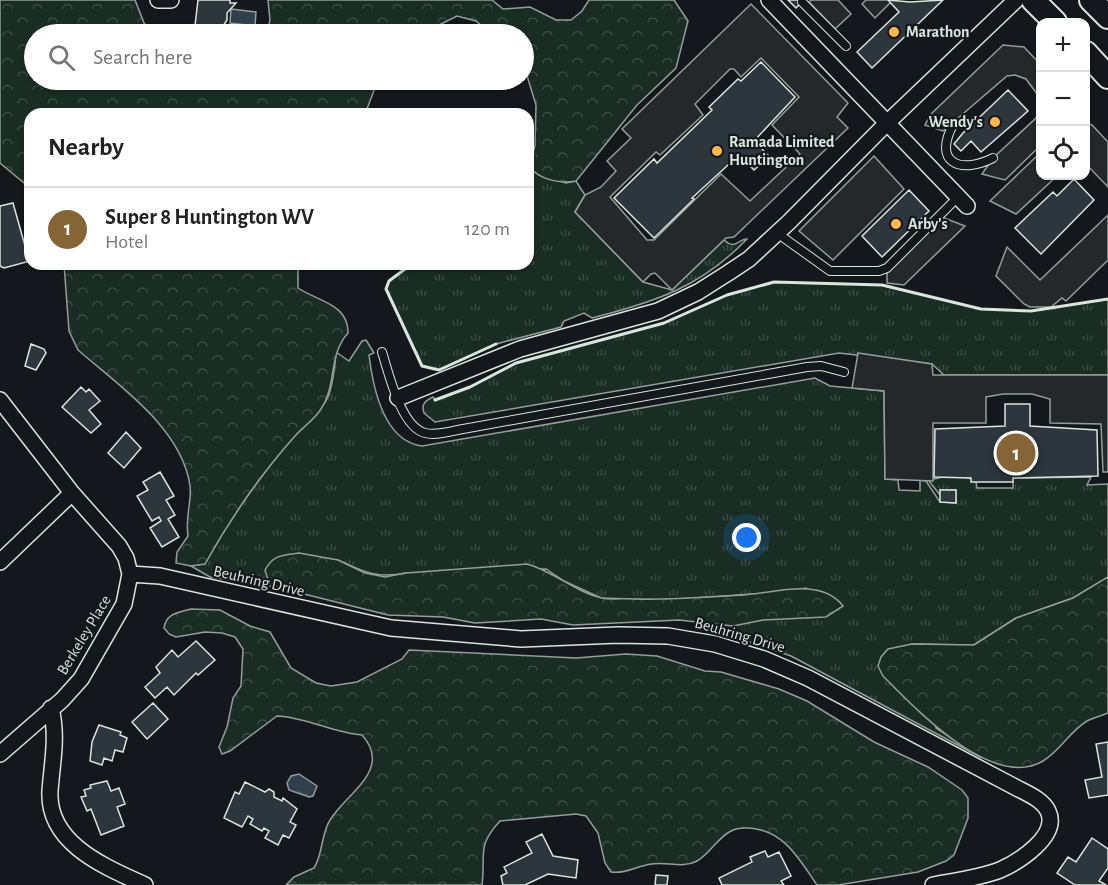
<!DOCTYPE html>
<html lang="en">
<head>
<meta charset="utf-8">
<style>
  body { margin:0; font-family:"Alegreya Sans",sans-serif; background:#f6f6f6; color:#222 }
  .controls { position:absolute; right:18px; top:18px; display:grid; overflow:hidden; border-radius:12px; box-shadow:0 2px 4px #0004 }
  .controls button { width:54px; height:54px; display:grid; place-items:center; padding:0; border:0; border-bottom:2px solid #e0e0e0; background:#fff; color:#222; font:30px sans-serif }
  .you { position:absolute; left:747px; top:538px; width:21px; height:21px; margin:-15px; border:4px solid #fff; border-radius:50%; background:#1a73e8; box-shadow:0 0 0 9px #1a73e833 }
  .badge { display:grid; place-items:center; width:39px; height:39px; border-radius:50%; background:#856535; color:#fff; font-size:20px; font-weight:700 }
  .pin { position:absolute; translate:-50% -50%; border:3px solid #fff; box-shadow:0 2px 6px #0006 }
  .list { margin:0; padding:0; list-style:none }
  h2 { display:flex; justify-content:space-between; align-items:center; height:78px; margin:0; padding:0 24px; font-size:26px }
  h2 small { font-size:20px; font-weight:400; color:#767676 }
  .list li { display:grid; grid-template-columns:39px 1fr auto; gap:18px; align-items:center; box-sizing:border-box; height:84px; padding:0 24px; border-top:2px solid #e0e0e0 }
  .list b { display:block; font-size:22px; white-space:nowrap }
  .list p { margin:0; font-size:20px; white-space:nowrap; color:#767676 }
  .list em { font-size:20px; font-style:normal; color:#767676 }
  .icon { flex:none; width:33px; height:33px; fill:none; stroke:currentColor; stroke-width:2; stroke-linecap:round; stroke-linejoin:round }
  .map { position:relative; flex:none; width:1108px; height:885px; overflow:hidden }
  .search { position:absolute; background:#fff; box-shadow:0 2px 4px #0004; left:24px; top:24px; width:510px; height:66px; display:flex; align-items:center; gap:15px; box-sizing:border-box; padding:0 21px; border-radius:33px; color:#767676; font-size:22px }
  .panel { position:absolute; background:#fff; box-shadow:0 2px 4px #0004; left:24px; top:108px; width:510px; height:162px; border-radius:18px }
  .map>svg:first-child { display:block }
  .grass { fill:url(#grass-tufts); stroke:#939e99; stroke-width:1.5 }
  .forest { fill:url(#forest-crowns); stroke:#939e99; stroke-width:1.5 }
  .parking { fill:#24282b; stroke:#939e99; stroke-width:1.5; fill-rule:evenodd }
  .water { fill:url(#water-ripples); stroke:#939e99; stroke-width:1.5 }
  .building { fill:#2c363c; stroke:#d8e6dc; stroke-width:1.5 }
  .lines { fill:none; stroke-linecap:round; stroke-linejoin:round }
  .service-casing { stroke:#d8e6dc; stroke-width:10 }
  .minor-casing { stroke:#d8e6dc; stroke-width:18 }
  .primary-casing { stroke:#d8e6dc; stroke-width:26 }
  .service { stroke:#14181c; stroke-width:8 }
  .minor { stroke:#14181c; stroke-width:15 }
  .primary { stroke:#14181c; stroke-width:22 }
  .wall { stroke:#d8e6dc; stroke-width:3 }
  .poi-dot { fill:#ffb74d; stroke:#14181c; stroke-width:2 }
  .labels { text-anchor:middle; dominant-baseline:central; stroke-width:4.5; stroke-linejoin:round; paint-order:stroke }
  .poi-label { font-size:16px; font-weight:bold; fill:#d8e6dc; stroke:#14181c; text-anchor:start }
  .street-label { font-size:16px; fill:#d8e6dc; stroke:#14181c }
</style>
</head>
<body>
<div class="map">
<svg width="1108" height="885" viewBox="0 0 1108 885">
  <defs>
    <pattern id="grass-tufts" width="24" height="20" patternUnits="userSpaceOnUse" patternTransform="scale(1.5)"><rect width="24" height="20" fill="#1a2d24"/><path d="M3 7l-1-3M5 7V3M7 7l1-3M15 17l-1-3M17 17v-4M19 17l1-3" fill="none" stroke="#3b4b43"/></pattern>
    <pattern id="forest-crowns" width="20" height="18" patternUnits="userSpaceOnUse" patternTransform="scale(1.5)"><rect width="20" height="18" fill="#1a2d24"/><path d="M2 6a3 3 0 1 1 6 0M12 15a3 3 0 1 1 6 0" fill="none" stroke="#3b4b43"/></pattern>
    <pattern id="water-ripples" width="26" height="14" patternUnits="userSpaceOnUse" patternTransform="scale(1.5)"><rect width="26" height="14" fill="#2f3f4d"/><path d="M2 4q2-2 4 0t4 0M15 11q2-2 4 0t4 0" fill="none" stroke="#4c5b66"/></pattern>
  </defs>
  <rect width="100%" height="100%" fill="#14181c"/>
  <path class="grass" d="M534 172 566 183 576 181 585 195 575 212 643 282 672 290 724 240C736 251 739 238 747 239 701 287 655 302 592 318L584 313 564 321 561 327 496 344 439 370 422 366 386 289 389 281 413 264H528V176Z
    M774 282 882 285 981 309 1031 311 1108 299V375H944L932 364 839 353 435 422 424 413C421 404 425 401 433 397L435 400 470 387 516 363 664 323 727 295Z
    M366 340 374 353 369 355C373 388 384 441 422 446L815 378 830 386 884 391 885 479 898 480 899 490 920 491V480L926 481 940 502 956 503V490H940V495L929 481C940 476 966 473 976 482L977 488H1013V478L1091 477 1087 485 1108 484V577L1073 598 1016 618 974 645 912 644 936 728 982 758 791 656 726 634 720 625 763 620 807 588 768 593 664 600 601 598 564 581 546 569 406 573C377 579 364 572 338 560L268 580 276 587 210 577 191 566 205 563C230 519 261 474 295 435 307 422 320 414 328 397 333 385 335 365 336 352L349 361 362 341Z"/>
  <path class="forest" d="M0 0H135L144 23 154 34H34V80H378L365 114H30V188L0 163Z
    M268 0H492L503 9 530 7 556 20H571L582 11 589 0H674L688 21 676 68 637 105 576 181C560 184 539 180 529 166L535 146 536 105 524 66V34H491L476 21 457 16 421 34H267L270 20Z
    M64 264H298V288C317 301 349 304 348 333 328 355 337 385 321 409 314 420 304 426 295 436 261 474 230 519 205 564L191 566 176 563 177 552 188 536C185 515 192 502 190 486 182 428 118 385 78 350L69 331Z
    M299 553 338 560 365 573 385 577 406 573 527 564C553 571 575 592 602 598 612 600 624 598 634 599 670 600 707 597 744 595 775 593 820 577 843 606L826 617 763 620 733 626 679 620 573 625 541 619 475 623 443 617 388 615 276 587 268 580 265 570C273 555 282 555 299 553Z
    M1108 577V713C1101 716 1093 718 1087 721 1070 731 1060 751 1043 761 992 791 915 708 883 676L878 666 881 657 888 649 912 644 974 645 1016 618 1073 598Z
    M191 609 220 610 250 626 270 632 291 668 316 683 331 686 357 682 402 659 409 650 576 658 626 654 657 656 705 671 721 672 779 689 807 701 874 742 928 767 962 790 968 798V818L954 855 946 861 918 872 838 885H817C799 859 784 830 749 828 743 828 738 827 731 831 717 838 710 854 697 861 682 869 667 861 651 864 637 866 626 874 611 872L605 863 598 833 586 816 576 814 500 821C476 847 486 854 482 885H286L294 877 314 868C323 854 321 834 330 820 347 793 393 769 362 735 333 733 306 717 277 716L230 751 222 754 219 747 227 727 233 698 241 686 243 649 235 637 222 633 205 632 176 637 169 634 164 628C166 613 178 613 191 609Z"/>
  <path class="parking" d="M811 0H838L851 14 835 29 809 2Z
    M866 0H893L875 18 862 4Z
    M751 4 848 103 837 117 848 128 734 237 726 238 672 290 655 273 651 274 643 282 575 212 585 195 601 187 616 171 607 161 631 138 622 129ZM761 58 799 97 772 125 800 154 750 201 721 174 654 240H647L610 197 656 152 660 155 703 115 695 104 730 69H734L741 77Z
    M1003 45 1024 47 1040 64V98L1026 79 1015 75 1007 76 943 131 925 125 930 115Z
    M1040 107V146L1005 180 982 174 993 158 1036 118Z
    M1086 123 1092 125 1108 142V187L1086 164Z
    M1040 153V176H1057L1016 214 990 201Z
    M874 156 904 189 833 260 799 231Z
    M1108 215V260L1066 301 1062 298 1051 307H1030L1024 304 996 276 1007 247 1040 280Z
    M939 216 965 226 904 285 887 283V268Z
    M858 353 932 364 933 375H1108V472H1103L1101 424 1050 423V399L1032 394H1003L986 397V423H933V481L885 479 884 391 852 388Z"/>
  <path class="water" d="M231 9 256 12 255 26 230 23Z
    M299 774 317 786 313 796 309 797 289 790 287 783 291 776Z"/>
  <path class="building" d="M198 0H230V3H236L227 13V20L218 34H194Z
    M788 0H804L796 8Z
    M888 0 910 2 943 0 872 68 857 52 899 12Z
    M761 62 795 97 754 141 769 156 754 170 739 155 692 198 694 199 654 238 614 198 654 159 657 163 712 110 709 107 738 79 741 81Z
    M1008 90 1028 111 981 152 971 141 961 151 954 144 963 133Z
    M1074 179 1094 200 1041 254 1015 228 1053 192 1057 196Z
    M909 190 929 211 882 257 862 236Z
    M13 203 27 253 30 252V261L4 268 0 266V206Z
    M31 344 44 349 46 353 36 370 25 366Z
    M81 387 86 392 89 389 100 401 89 410 101 424 91 433 62 407Z
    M1005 404H1030V426L1097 430 1098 476 1013 478V482H971V478L934 477 935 429 1005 426Z
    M126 432 141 448 124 468 108 453Z
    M160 472 174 496 166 500 175 515 168 519 179 537 162 547 150 528 161 521 159 517 152 521 137 496 148 490 143 482Z
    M940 490H956V503L940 502Z
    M196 641 215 660 198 675 196 673 174 695 167 687 155 698 145 687 160 673 156 667 172 650 178 657Z
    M153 703 168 719 147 739 132 722Z
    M99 725 121 732 120 735 127 738 123 752 115 750 112 761 104 758 102 765 90 761 92 742Z
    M1108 742V795L1089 798 1085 780 1102 777 1096 744Z
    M107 781 111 791 119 788 125 804 117 807 124 826 101 835 91 809 87 811 81 797 86 796 84 790 91 788 90 785Z
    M245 782 265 792 269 789 274 792V797L282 801 283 798 297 809 290 822 296 825 289 838 283 835 278 845 265 838 269 831 264 828 262 831 250 824 253 819 248 816 242 827 224 818 235 792 239 794Z
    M542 834 553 856 578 860 576 878 548 874 525 885H503L501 876 507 873 504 867 532 853 526 842Z
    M1092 838 1108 849V868L1099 881 1106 885H1075L1057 873 1068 857 1076 862Z
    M765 851 768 857 779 852 791 876 781 881 784 885H722L719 878 752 862 750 857Z
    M656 875 668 876 667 885H655Z"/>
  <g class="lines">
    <g class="service-casing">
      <path id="service" d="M802 2 846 46
        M954 123C932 162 959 175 993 158
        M777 233 830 271H879L887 268 958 197
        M382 352C389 374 401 427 425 433 437 436 451 431 463 429L807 367 821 366 844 372"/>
    </g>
    <g class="minor-casing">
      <path id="minor" d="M158 0H171
        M769 0 967 206
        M398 398 520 349 658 311 698 292 728 273 749 259 789 222 887 123 1016 0
        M0 400 72 493 119 546 126 558 130 574 124 604 81 679 62 700 0 754
        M0 562 72 493
        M130 574 160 576 391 628 521 639 618 635 668 636 715 644 764 659 808 678 1015 787C1026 793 1042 799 1048 811 1060 836 1018 862 1000 870 979 878 954 881 933 885
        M51 708C58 737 52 763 50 791 47 844 106 867 145 885"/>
    </g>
    <g class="primary-casing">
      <path id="primary" d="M1033 0 1055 22
        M1091 0 1108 17
        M1086 53 1108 77"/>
    </g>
    <use href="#service" class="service"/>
    <use href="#minor" class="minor"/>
    <use href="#primary" class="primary"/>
    <path class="wall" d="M405 269 389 281 386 289 422 366 439 370 496 344
      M435 400 470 387 516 363 664 323 727 295 774 282 882 285 981 309 1031 311 1108 299"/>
  </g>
  <g class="poi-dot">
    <circle cx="894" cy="32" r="6"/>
    <circle cx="995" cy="122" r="6"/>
    <circle cx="717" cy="151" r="6"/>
    <circle cx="896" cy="224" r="6"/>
  </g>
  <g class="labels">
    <g class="poi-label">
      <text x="906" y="32">Marathon</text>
      <text x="983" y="122" text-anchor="end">Wendy's</text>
      <text x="729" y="142">Ramada Limited<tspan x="729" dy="18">Huntington</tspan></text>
      <text x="908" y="224">Arby's</text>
    </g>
    <g class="street-label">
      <text transform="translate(259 581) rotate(13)">Beuhring Drive</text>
      <text transform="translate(84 635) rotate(-59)">Berkeley Place</text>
      <text transform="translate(740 635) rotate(16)">Beuhring Drive</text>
    </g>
  </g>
</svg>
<div class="controls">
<button>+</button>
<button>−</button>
<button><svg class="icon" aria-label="locate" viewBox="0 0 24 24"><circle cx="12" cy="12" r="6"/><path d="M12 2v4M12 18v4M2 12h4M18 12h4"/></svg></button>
</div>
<div class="you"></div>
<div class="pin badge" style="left:1016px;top:453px">1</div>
<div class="search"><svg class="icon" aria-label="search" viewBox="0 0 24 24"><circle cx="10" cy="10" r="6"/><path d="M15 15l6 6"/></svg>Search here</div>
<section class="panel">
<h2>Nearby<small></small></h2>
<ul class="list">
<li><span class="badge">1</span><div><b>Super 8 Huntington WV</b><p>Hotel</p></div><em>120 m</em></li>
</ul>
</section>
</div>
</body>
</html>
